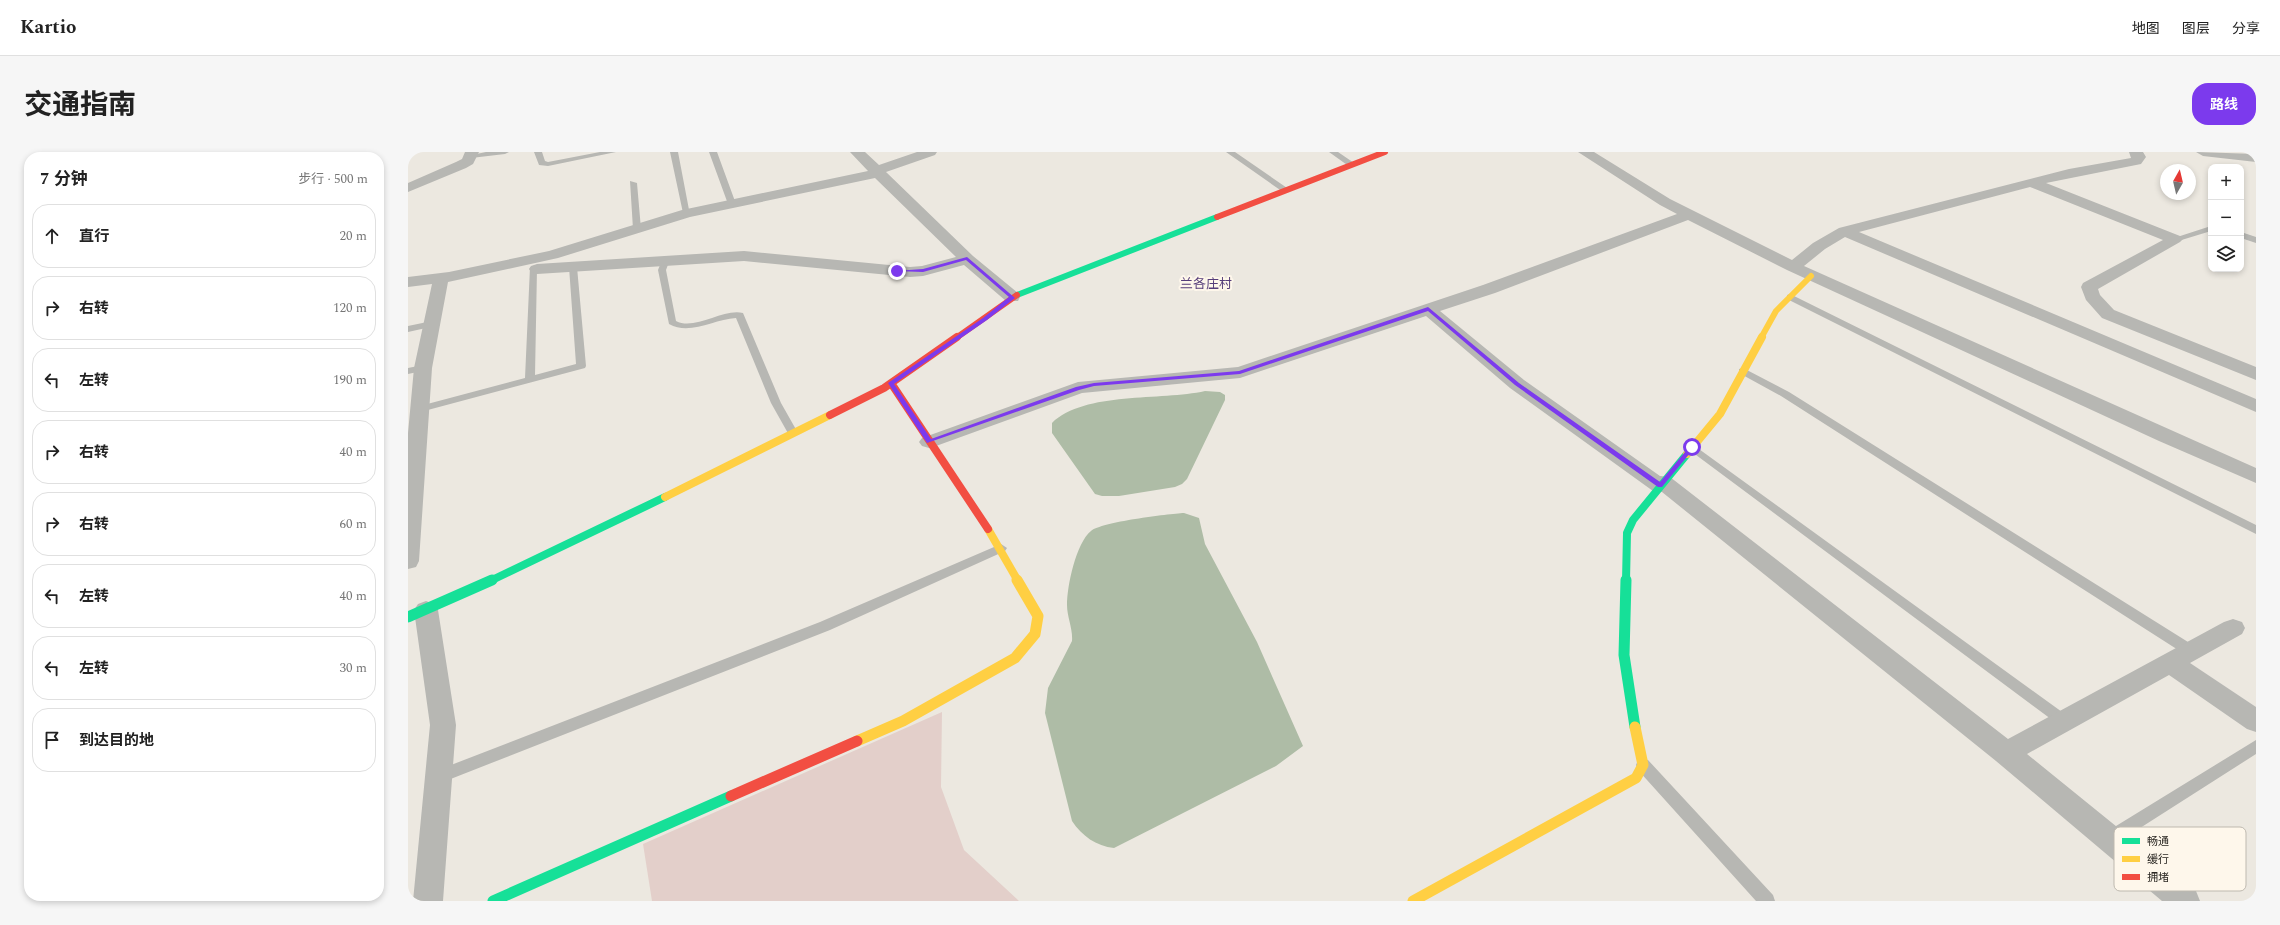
<!DOCTYPE html>
<html lang="zh">
<head>
<meta charset="utf-8">
<style>
  body { margin:0; font-family:Spectral,"Noto Sans SC",serif; background:#f6f6f6; color:#222 }
  .controls { position:absolute; right:12px; top:12px; display:grid; overflow:hidden; border-radius:8px; box-shadow:0 2px 6px #0003 }
  .controls button { width:36px; height:36px; display:grid; place-items:center; padding:0; border:0; border-bottom:1px solid #e0e0e0; background:#fff; color:#222; font:20px sans-serif }
  .compass { position:absolute; left:1752px; top:12px; width:36px; height:36px; border-radius:50%; background:#fff; box-shadow:0 2px 6px #0003; rotate:8deg }
  .stop { position:absolute; width:12px; height:12px; margin:-9px; border:3px solid #7c3aed; border-radius:50%; background:#fff }
  .stop.end { background:#7c3aed; border-color:#fff; box-shadow:0 1px 4px #0008 }
  .list { margin:0; padding:0; list-style:none }
  h2 { display:flex; justify-content:space-between; align-items:center; height:52px; margin:0; padding:0 16px; font-size:17px }
  h2 small { font-size:13px; font-weight:400; color:#767676 }
  .list li { display:grid; grid-template-columns:26px 1fr auto; gap:12px; align-items:center; box-sizing:border-box; height:64px; margin:0 8px 8px; padding:0 8px; border:1px solid #e0e0e0; border-radius:16px }
  .list b { display:block; font-size:15px; white-space:nowrap }
  .list em { font-size:13px; font-style:normal; color:#767676 }
  .icon { flex:none; width:22px; height:22px; fill:none; stroke:currentColor; stroke-width:2; stroke-linecap:round; stroke-linejoin:round }
  .map { position:relative; flex:none; width:1848px; height:749px; overflow:hidden; border-radius:16px }
  header { display:flex; align-items:center; gap:24px; box-sizing:border-box; height:56px; padding:0 20px; background:#fff; border-bottom:1px solid #e0e0e0 }
  header strong { font-size:19px }
  nav { display:flex; gap:22px; margin-inline-start:auto; font-size:14px }
  .intro { display:flex; align-items:center; justify-content:space-between; box-sizing:border-box; height:96px; padding:0 24px }
  h1 { margin:0; font-size:28px }
  .button { padding:10px 18px; border-radius:16px; background:#7c3aed; color:#fff; font-size:14px; font-weight:700 }
  main { display:flex; gap:24px; padding:0 24px }
  aside { flex:1; background:#fff; border-radius:16px; box-shadow:0 2px 6px #0003 }
  .map>svg:first-child { display:block }
  .green { fill:#e3cfca }
  .water { fill:#aebca6 }
  .lines { fill:none; stroke-linecap:round; stroke-linejoin:round }
  .lane { fill:#b7b7b3; fill-rule:evenodd }
  .street { fill:#b7b7b3; fill-rule:evenodd }
  .fast-far2 { stroke:#16e098; stroke-width:6 }
  .fast-far1 { stroke:#16e098; stroke-width:8 }
  .fast { stroke:#16e098; stroke-width:11 }
  .slow-far2 { stroke:#ffcf43; stroke-width:6 }
  .slow-far1 { stroke:#ffcf43; stroke-width:8 }
  .slow { stroke:#ffcf43; stroke-width:11 }
  .jam-far2 { stroke:#f24e42; stroke-width:6 }
  .jam-far1 { stroke:#f24e42; stroke-width:8 }
  .jam { stroke:#f24e42; stroke-width:11 }
  .route { fill:#7c3aed }
  .labels { text-anchor:middle; dominant-baseline:central; stroke-width:4; stroke-linejoin:round; paint-order:stroke }
  .far-quarter-label { font-size:13px; fill:#553d7a; stroke:#fef7eb }
  .key { fill:#fef7eb; stroke:#beb9af; stroke-width:1 }
  .key-label { font-size:11px; fill:#2a2722 }
</style>
</head>
<body>
<header>
<strong>Kartio</strong>
<nav><a>地图</a><a>图层</a><a>分享</a></nav>
</header>
<div class="intro"><h1>交通指南</h1><a class="button">路线</a></div>
<main>
<aside>
<h2>7 分钟<small>步行 · 500 m</small></h2>
<ul class="list">
<li><svg class="icon" aria-label="ahead" viewBox="0 0 24 24"><path d="M12 20V5M6 11l6-6 6 6"/></svg><div><b>直行</b></div><em>20 m</em></li>
<li><svg class="icon" aria-label="right" viewBox="0 0 24 24"><path d="M7 20v-9h11M14 6l5 5-5 5"/></svg><div><b>右转</b></div><em>120 m</em></li>
<li><svg class="icon" aria-label="left" viewBox="0 0 24 24"><path d="M17 20v-9H6M10 6l-5 5 5 5"/></svg><div><b>左转</b></div><em>190 m</em></li>
<li><svg class="icon" aria-label="right" viewBox="0 0 24 24"><path d="M7 20v-9h11M14 6l5 5-5 5"/></svg><div><b>右转</b></div><em>40 m</em></li>
<li><svg class="icon" aria-label="right" viewBox="0 0 24 24"><path d="M7 20v-9h11M14 6l5 5-5 5"/></svg><div><b>右转</b></div><em>60 m</em></li>
<li><svg class="icon" aria-label="left" viewBox="0 0 24 24"><path d="M17 20v-9H6M10 6l-5 5 5 5"/></svg><div><b>左转</b></div><em>40 m</em></li>
<li><svg class="icon" aria-label="left" viewBox="0 0 24 24"><path d="M17 20v-9H6M10 6l-5 5 5 5"/></svg><div><b>左转</b></div><em>30 m</em></li>
<li><svg class="icon" aria-label="arrive" viewBox="0 0 24 24"><path d="M6 21V4h12l-3 4 3 4H6"/></svg><div><b>到达目的地</b></div></li>
</ul>
</aside>
<div class="map">
<svg width="1848" height="749" viewBox="0 0 1848 749">
  <rect width="100%" height="100%" fill="#ece8e0"/>
  <path class="green" d="M534 560 533 635 556 698 611 749H244L235 692Z"/>
  <path class="water" d="M797 239 812 240 817 243V248L779 327 774 332 767 335 711 344H694L687 342 644 281V271C677 239 753 249 797 239Z
    M776 361 791 366 797 392 849 490 895 594 868 614 706 696C688 694 674 684 664 669L637 561 640 536 664 489C665 477 659 465 659 453 659 434 668 391 683 379 693 370 760 362 776 361Z"/>
  <g class="lines">
    <path class="lane" d="M78 0H101L97 2 63 6 59 4Z
      M126 0H134L137 9 140 10 192 0H208L140 14 131 13Z
      M262 0H270L282 63 275 61Z
      M301 0H309L328 52 327 54 320 52Z
      M818 0H827L882 38 875 40Z
      M921 0H930L949 13 942 15Z
      M222 29 229 31 233 77 229 79 225 77Z
      M1803 74V79L1767 90 1763 87Z
      M1833 80 1848 85V91L1833 86Z
      M257 107 261 110 258 118 268 169C287 179 315 156 335 161L373 251 390 281 389 283H381L363 251 328 166C306 167 282 184 261 172L250 118 254 108Z
      M165 112 169 115 178 214 177 216 16 259H8L7 257 8 255 117 226 122 115 129 117 127 223 168 212 161 115Z
      M1382 142 1848 373V382L1379 147V143Z
      M24 169 29 172 27 174 0 180V174Z
      M15 213 20 216 19 218 0 222V216Z
      M1335 216 1381 240 1788 495 1790 499 1788 503 1783 504 1778 503 1373 244 1331 221V217Z
      M1284 292 1661 565 1663 569 1661 573 1656 575 1651 573 1280 297 1278 295 1280 293Z
      M593 392 599 396 597 399 422 478 35 630 30 631 25 630 22 625 25 620 412 470Z
      M1848 588V602L1707 692 1701 694 1695 692 1693 687 1695 682Z
      M1235 607 1240 608 1365 743 1367 749H1348L1230 618 1228 613 1230 608Z"/>
    <path class="street" d="M57 0H71L65 12 58 16 0 40V31L48 10 54 7Z
      M442 0H457L471 13 509 0H529L527 3 478 20 565 104 610 141 612 145 610 149H598L556 113 515 124 502 125 336 109 129 122 123 120 121 117 123 114 129 112 336 99 502 115 514 114 548 105 467 26 282 65 150 106 40 130 24 216 11 409 8 415 0 417V281L6 216 24 132 0 135V125L41 120 141 99 274 58 460 19Z
      M1170 0H1186L1262 47 1384 108 1405 91 1431 76 1661 17 1723 6 1721 0H1735L1738 5 1733 12 1638 31 1772 84 1775 87 1772 90 1690 137 1692 143 1706 158 1848 215V228L1694 166 1678 148 1673 135 1675 131 1755 88 1622 35 1451 80 1848 247V260L1437 85 1417 97 1396 114 1848 316V331L1751 289 1379 118 1280 68 1087 141 1032 159 1116 228 1252 324 1262 325 1600 587 1816 470 1825 467 1834 470 1837 476 1834 482 1782 511 1848 555V580L1839 577 1761 523 1619 602 1788 739 1792 749H1754L1588 609 1254 340 1245 339 1102 236 1018 164 832 226 674 241 528 294 521 296 514 294 511 290 514 286 670 230 830 215 1075 133 1269 62 1252 53Z
      M1788 0 1848 2V10L1795 4Z
      M18 449 26 452 30 458 48 573 35 749H5L22 573 6 458 10 452Z"/>
    <path class="fast-far2" d="M609 143 809 65"/>
    <path class="fast-far1" d="M82 429 257 345
      M1218 429 1219 381 1225 368 1279 302"/>
    <path class="fast" d="M1218 428 1216 503 1227 575
      M0 465 84 428
      M85 749 323 644"/>
    <path class="slow-far2" d="M1353 186 1368 159 1403 124"/>
    <path class="slow-far1" d="M1279 302 1312 262 1354 185
      M257 345 422 263
      M580 377 610 429"/>
    <path class="slow" d="M449 589 495 569 607 506 627 482 630 464 609 428
      M1005 749 1228 626 1235 613 1227 575"/>
    <path class="jam-far2" d="M809 65 977 0
      M548 186 609 143"/>
    <path class="jam-far1" d="M483 231 580 377
      M422 263 476 236 549 185"/>
    <path class="jam" d="M323 644 449 589"/>
  </g>
  <path class="route" d="M559 105 607 146 579 168 486 232 523 287 668 235 686 231 831 219 1020 155 1111 231 1252 330 1282 294 1287 295 1254 335H1250L1107 233 1020 159 832 222 686 234 671 238 519 291 480 231 575 166 601 145 558 108 515 120 487 119 515 117Z"/>
  <g class="labels">
    <g class="far-quarter-label">
      <text x="798" y="132">兰各庄村</text>
    </g>
  </g>
  <rect x="1706" y="675" width="132" height="64" rx="6" class="key"/>
  <rect x="1714" y="686" width="18" height="6" fill="#16e098"/>
  <rect x="1714" y="704" width="18" height="6" fill="#ffcf43"/>
  <rect x="1714" y="722" width="18" height="6" fill="#f24e42"/>
  <g class="key-label">
    <text x="1739" y="693">畅通</text>
    <text x="1739" y="711">缓行</text>
    <text x="1739" y="729">拥堵</text>
  </g>
</svg>
<div class="controls">
<button>+</button>
<button>−</button>
<button><svg class="icon" aria-label="layers" viewBox="0 0 24 24"><path d="M12 4l9 5-9 5-9-5zM3 14l9 5 9-5"/></svg></button>
</div>
<svg class="compass" viewBox="-18 -18 36 36"><path d="M0-13l5 13h-10z" fill="#e53935"/><path d="M0 13l5-13h-10z" fill="#767676"/></svg>
<div class="stop" style="left:1284px;top:295px"></div>
<div class="stop end" style="left:489px;top:119px"></div>
</div>
</main>
</body>
</html>
